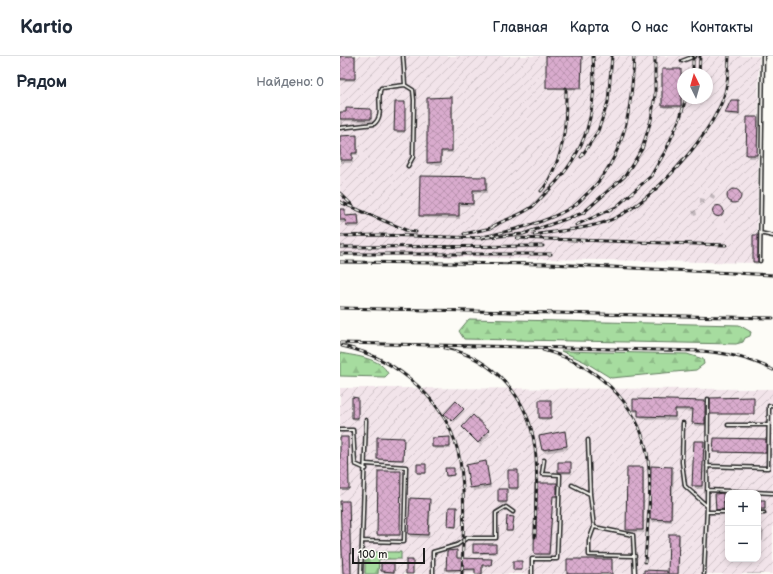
<!DOCTYPE html>
<html lang="ru">
<head>
<meta charset="utf-8">
<style>
  body { margin:0; font-family:"Balsamiq Sans",sans-serif; background:#f2f2f3; color:#1f2937 }
  .controls { position:absolute; right:12px; bottom:12px; display:grid; overflow:hidden; border-radius:8px; box-shadow:0 2px 6px #0003 }
  .controls button { width:36px; height:36px; display:grid; place-items:center; padding:0; border:0; border-bottom:1px solid #e0e1e3; background:#fff; color:#1f2937; font:20px sans-serif }
  .compass { position:absolute; left:337px; top:12px; width:36px; height:36px; border-radius:50%; background:#fff; box-shadow:0 2px 6px #0003; rotate:355deg }
  .scale { position:absolute; left:12px; bottom:10px; width:73px; box-sizing:border-box; padding-left:4px; border:2px solid #1c1c1c; border-top:0; font-size:11px; line-height:14px; white-space:nowrap; color:#1c1c1c; -webkit-text-stroke:3px #fdfcf7; paint-order:stroke }
  .list { margin:0; padding:0; list-style:none }
  h2 { display:flex; justify-content:space-between; align-items:center; height:52px; margin:0; padding:0 16px; font-size:17px }
  h2 small { font-size:13px; font-weight:400; color:#747a83 }
  .map { position:relative; flex:none; width:433px; height:518px; overflow:hidden }
  header { display:flex; align-items:center; gap:24px; box-sizing:border-box; height:56px; padding:0 20px; background:#fff; border-bottom:1px solid #e0e1e3 }
  header strong { font-size:19px }
  nav { display:flex; gap:22px; margin-inline-start:auto; font-size:14px }
  main { display:flex }
  aside { flex:1; background:#fff }
  .map>svg:first-child { display:block }
  .industrial { fill:url(#industrial-furrows); fill-rule:evenodd }
  .forest { fill:url(#forest-firs); stroke:#617c5e }
  .shadow { fill:#0003 }
  .building { fill:url(#building-cross-hatch); stroke:#1c1c1c }
  .lines { fill:none; stroke-linecap:round; stroke-linejoin:round }
  .service-casing { stroke:#1c1c1c; stroke-width:5 }
  .service { stroke:#fdfcf7; stroke-width:2 }
  .rail-casing { stroke:#1c1c1c; stroke-width:3 }
  .rail { stroke:#fdfcf7; stroke-width:1.5; stroke-dasharray:4.5; stroke-linecap:butt }
</style>
</head>
<body>
<header>
<strong>Kartio</strong>
<nav><a>Главная</a><a>Карта</a><a>О нас</a><a>Контакты</a></nav>
</header>
<main>
<aside>
<h2>Рядом<small>Найдено: 0</small></h2>
<ul class="list">
</ul>
</aside>
<div class="map">
<svg width="433" height="518" viewBox="0 0 433 518">
  <defs>
    <pattern id="industrial-furrows" width="10" height="10" patternUnits="userSpaceOnUse"><rect width="10" height="10" fill="#f2e4ea"/><path d="M-1 1l2-2M0 10L10 0M9 11l2-2" fill="none" stroke="#cfc3c8"/></pattern>
    <pattern id="forest-firs" width="22" height="20" patternUnits="userSpaceOnUse"><rect width="22" height="20" fill="#a6dc9f"/><path d="M5 1l3.5 6h-7zM16 11l3.5 6h-7z" fill="#8ebc88"/></pattern>
    <pattern id="building-cross-hatch" width="8" height="8" patternUnits="userSpaceOnUse"><rect width="8" height="8" fill="#d9abcd"/><path d="M0 0l8 8M0 8l8-8" fill="none" stroke="#ba93af"/></pattern>
  </defs>
  <rect width="100%" height="100%" fill="#fdfcf7"/>
  <filter id="ink" filterUnits="userSpaceOnUse"><feTurbulence type="fractalNoise" baseFrequency=".025" numOctaves="2"/><feDisplacementMap in="SourceGraphic" scale="8" xChannelSelector="R" yChannelSelector="G"/><feConvolveMatrix kernelMatrix="1 2 1 2 8 2 1 2 1" color-interpolation-filters="sRGB"/></filter>
  <g filter="url(#ink)">
    <path class="industrial" d="M0 0H419L417 207 0 199ZM343 18H367V42H343Z
      M0 332 433 333V518H0ZM388 437H418V503H388Z"/>
    <path class="forest" d="M129 263 399 269 411 276 410 280 405 282 403 286 396 288 124 283 119 275Z
      M221 295 347 298 363 303 364 308 356 314 271 322 245 306Z
      M0 297C15 300 42 302 48 318L45 321 0 320Z
      M25 496H61V503H39L38 518H25Z"/>
    <path class="shadow" d="M0 0H16L15 25H0Z
      M207 0H242V34L208 33Z
      M340 14 342 17V52H325L323 49Z
      M111 42 113 45V97H102V109H90L88 106Z
      M399 45 400 60 388 59 387 57Z
      M64 47 65 77H56L55 75Z
      M31 54 32 66 3 65V71H0V57Z
      M417 62 419 65 418 102H409L407 99Z
      M16 80 18 83V99H13V107H0V81Z
      M146 122 148 125 147 137H134V150H120V163L82 162 80 159Z
      M389 141a6 6 0 1 1 12 0a6 6 0 1 1-12 0Z
      M371 137 375 140 374 143 370 141Z
      M360 142 365 143 364 148 360 147Z
      M374.5 156a4.5 4.5 0 1 1 9 0a4.5 4.5 0 1 1-9 0Z
      M0 154H4L6 161 18 160 20 171 8 172 7 167H0Z
      M356 154 357 159 354 160 352 155Z
      M417 180 418 208H415L414 206Z
      M18 343 19 364H14L13 362Z
      M210 345 211 364H201L200 362Z
      M365 346 367 349 366 370H355L353 367V356L336 355V364L301 363 299 356H295L294 353Z
      M123 353 124 355 114 366 107 360Z
      M133 361 150 378 140 389 123 372Z
      M224 376 228 393 205 397 200 381Z
      M38 382 63 383 64 405 38 404Z
      M109 382 111 393H94L93 383Z
      M425 384 426 398 374 396Z
      M364 386 365 389 363 433H355L353 430Z
      M146 406 151 432 133 435 127 409Z
      M230 407 232 418H220L219 416Z
      M86 409V418H79L78 417Z
      M303 412 304 415V477L289 476 287 473Z
      M332 412 334 415 332 466H313L311 463Z
      M113 413 114 420 107 421V419Z
      M177 415 178 434H170L169 432Z
      M61 416 60 480H39L38 479Z
      M217 428V442L213 441 210 500 196 499Z
      M166 434 167 448H160L159 446Z
      M382 438 384 445H388V455H379L377 453Z
      M89 444 91 447 89 482 71 481 69 478Z
      M418 445H424L426 455H418Z
      M8 446 10 449 12 518H4Z
      M116 452V472H110L109 470Z
      M174 463 173 476H167V475Z
      M387 472H388V484L387 482Z
      M418 473H422L424 476 423 485H418Z
      M338 479 340 482 339 518H305V515L329 516Z
      M155 489 157 498H135L134 496Z
      M116 495 117 503 151 504 152 511H143V518H136V515L108 516 107 514Z
      M272 504 273 518H228Z
      M174 506H182V515H174Z
      M42 508H54L55 518 43 517Z
      M407 517H422V518H407Z"/>
    <path class="building" d="M0 0H15V23H0Z
      M206 0H242L241 32H206Z
      M322 13H341V50H322Z
      M112 41V95H101V106L87 107V42Z
      M391 44H399V58L385 57Z
      M55 46H65V75H54Z
      M6 52 31 53V63H0V56H6Z
      M407 61H418L417 99H406Z
      M17 79V97H12V104H0V80Z
      M80 120 146 121V134H133V148L119 147V160H79Z
      M387 140a7 7 0 1 1 14 0a7 7 0 1 1-14 0Z
      M372.5 155a5.5 5.5 0 1 1 11 0a5.5 5.5 0 1 1-11 0Z
      M0 153H5V160L18 159 19 169H6L5 164H0Z
      M413 179H418V206H413Z
      M12 341 18 342V362H12Z
      M414 341V358H370V342Z
      M293 343 365 345V368L352 367 353 353H335V361L298 360V354H293Z
      M199 344H211V362H199Z
      M116 345 124 353 112 365 104 358Z
      M133 359 149 374 138 387 122 371Z
      M225 375 227 390 202 394 199 380Z
      M0 381H8L9 433H0Z
      M37 381 64 382 63 404 37 403Z
      M110 381V391H92V382Z
      M374 382 426 383V397L373 396Z
      M354 385H364L362 430H352Z
      M146 405 150 429 130 432 126 409Z
      M218 406H231V416H218Z
      M77 408H86V417H77Z
      M311 410 332 411 331 464 310 463Z
      M287 411H303V474H286Z
      M105 412H114V419L106 420Z
      M168 414H178V432H168Z
      M38 415H61L60 479H37Z
      M195 427H217V440H213L209 498H194Z
      M158 433H167V446H158Z
      M383 437 384 453 376 454 375 438Z
      M70 442 90 443 88 479 68 478Z
      M418 444H425V453H418Z
      M0 445H9L11 518H3Z
      M109 451H117L116 471 108 470Z
      M167 460 174 461 172 475H166Z
      M329 478H339L338 518H328Z
      M133 488H156V496L133 497Z
      M117 494V502L152 503 151 509H142V518H135V513L106 514 107 495Z
      M227 503H272V518H227Z
      M66 504H73V518H66Z
      M173 505H182V514H173Z
      M41 507H54V516L41 515Z
      M304 514 327 515V518H304Z"/>
    <g class="lines">
      <g class="service-casing">
        <path id="service" d="M342 5 355 0
          M65 29 73 34 74 44 73 101 68 110
          M0 72 34 68C45 59 36 44 41 32L65 29 63 0
          M420 177 433 180
          M420 205 423 0
          M343 367 342 406 345 430 367 450 364 518
          M388 369H428
          M0 374H13L15 408 26 413
          M248 384 250 438 254 471 249 485V499L295 500
          M367 410 428 412 429 350H433
          M232 429 250 438
          M367 434 433 437
          M367 450 368 343
          M367 456H388
          M418 457H424
          M254 471 293 479 295 518
          M23 485 64 486 66 411 26 408
          M21 518 26 364
          M93 518V496L117 489 127 482H156V457L166 451 173 456
          M192 518V503H217L220 419 202 418 204 404"/>
      </g>
      <use href="#service" class="service"/>
      <g class="rail-casing">
        <path id="rail" d="M294 0C292 50 286 100 248 137 243 141 238 148 232 151 204 168 169 175 137 182L183 178 243 157 285 120 302 93 311 64 315 39V0
          M353 18V0
          M359 18 360 0
          M241 101 258 75 268 46 272 0
          M201 135C206 130 209 124 212 117 226 90 226 62 226 32
          M0 137 12 149
          M0 146 68 175 76 176
          M236 169 276 151 311 120 326 94 340 62 346 42
          M153 170C165 164 181 159 192 151 198 146 203 139 209 134 248 94 257 55 253 0
          M124 178 151 172 158 168
          M194 179C218 175 257 172 277 161 316 141 363 87 381 48 388 33 388 16 389 0
          M0 180 39 179 143 182
          M177 182 386 189
          M0 191 203 190
          M0 198H211
          M0 206 210 208 433 219
          M0 252 433 262
          M0 287 362 295C388 297 410 302 433 314
          M2 290C58 302 110 347 120 405 126 441 123 481 122 518
          M105 292C154 302 189 342 195 392 199 420 195 452 195 481
          M203 294C253 307 297 344 307 397 313 432 307 471 305 506"/>
      </g>
      <use href="#rail" class="rail"/>
    </g>
  </g>
</svg>
<div class="controls">
<button>+</button>
<button>−</button>
</div>
<svg class="compass" viewBox="-18 -18 36 36"><path d="M0-13l5 13h-10z" fill="#e53935"/><path d="M0 13l5-13h-10z" fill="#747a83"/></svg>
<div class="scale">100 m</div>
</div>
</main>
</body>
</html>
